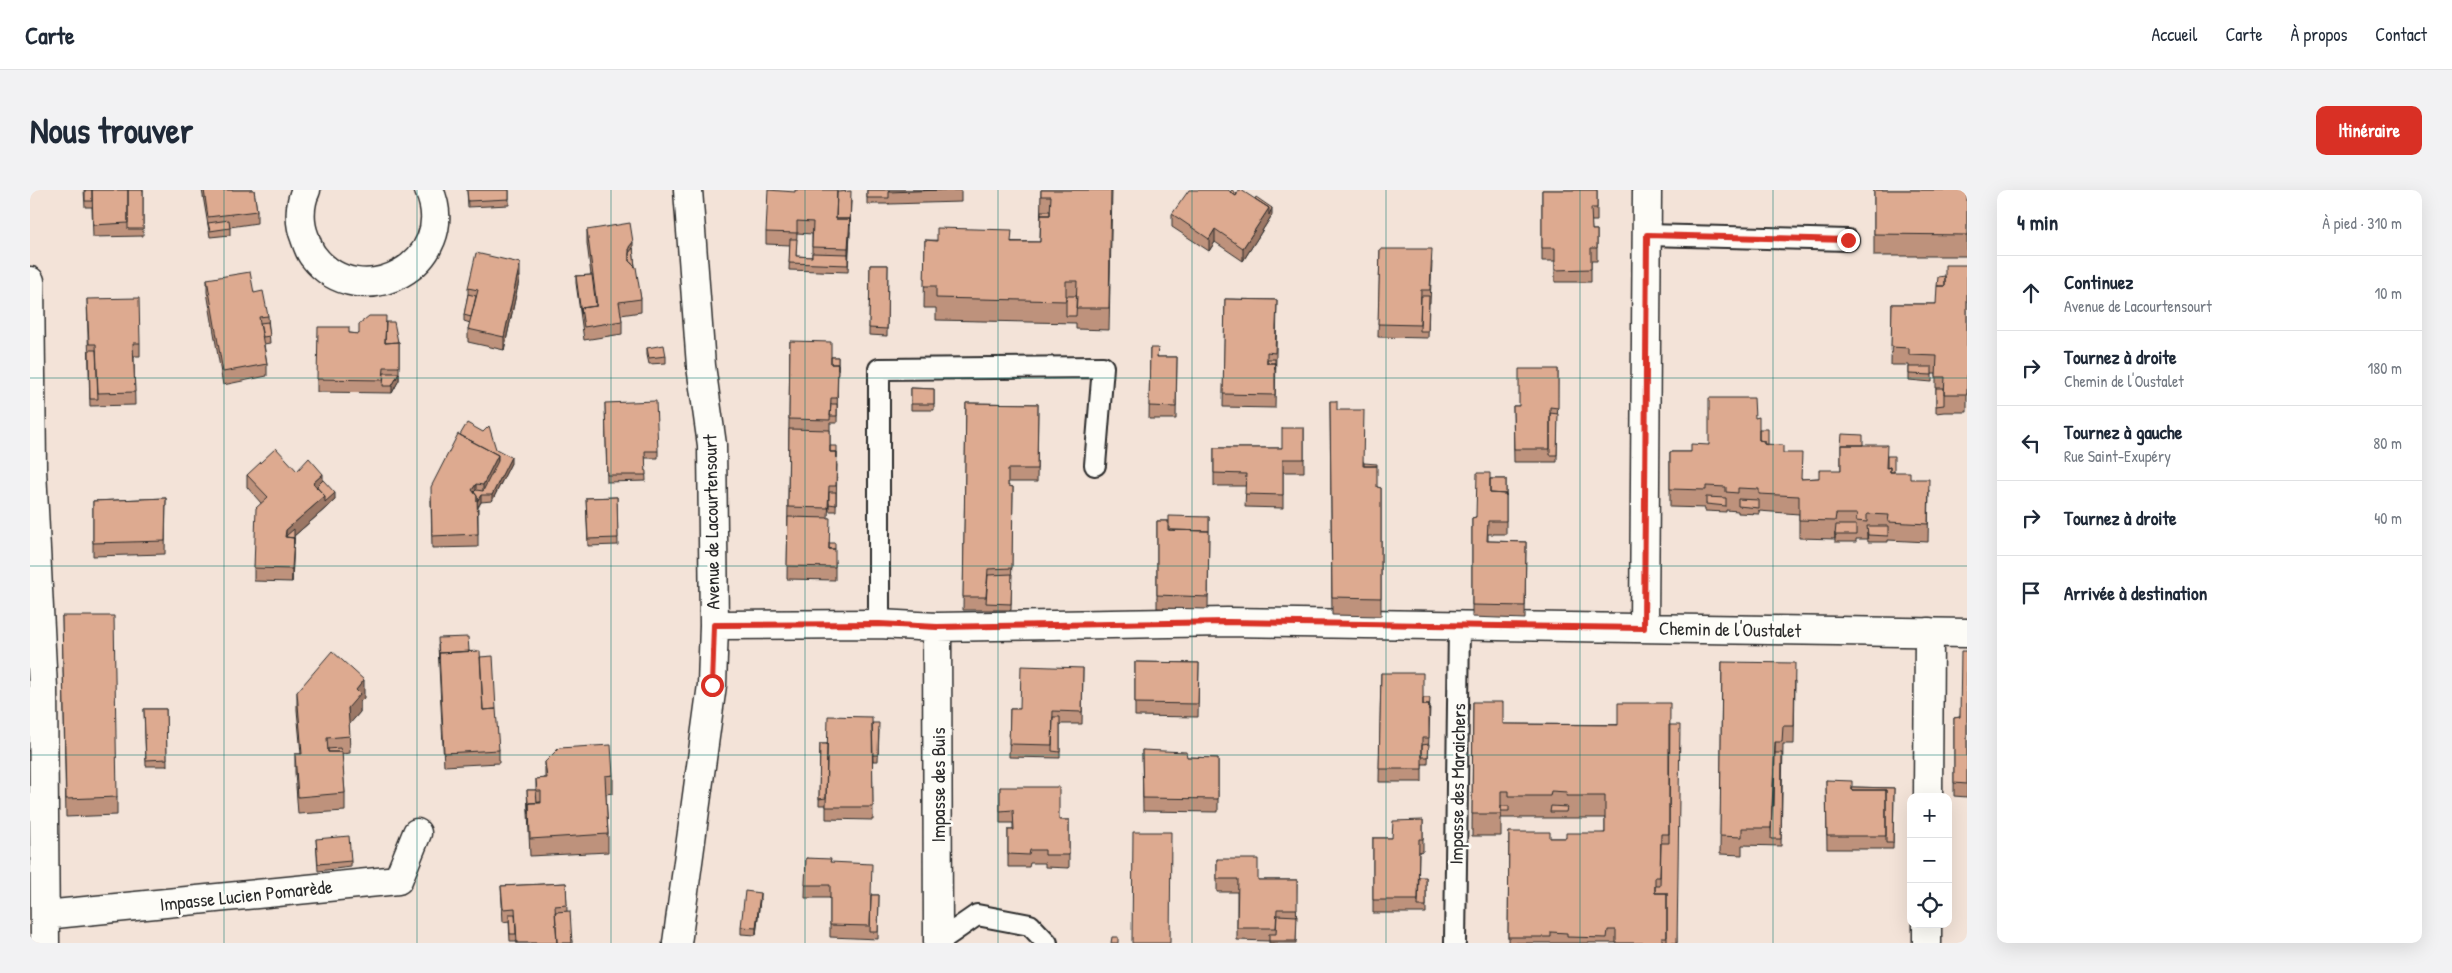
<!DOCTYPE html>
<html lang="fr">
<head>
<meta charset="utf-8">
<style>
  body { margin:0; font-family:"Patrick Hand",sans-serif; background:#f2f2f3; color:#1f2937 }
  .controls { position:absolute; right:15px; bottom:15px; display:grid; overflow:hidden; border-radius:10px; box-shadow:0 5px 20px #0002 }
  .controls button { width:45px; height:45px; display:grid; place-items:center; padding:0; border:0; border-bottom:1px solid #e0e1e3; background:#fff; color:#1f2937; font:25px sans-serif }
  .stop { position:absolute; width:15px; height:15px; margin:-11px; border:4px solid #d93025; border-radius:50%; background:#fff }
  .stop.end { background:#d93025; border-color:#fff; box-shadow:0 1px 5px #0008 }
  .list { margin:0; padding:0; list-style:none }
  h2 { display:flex; justify-content:space-between; align-items:center; height:65px; margin:0; padding:0 20px; font-size:21px }
  h2 small { font-size:16px; font-weight:400; color:#747a83 }
  .list li { display:grid; grid-template-columns:32px 1fr auto; gap:15px; align-items:center; box-sizing:border-box; height:75px; padding:0 20px; border-top:1px solid #e0e1e3 }
  .list b { display:block; font-size:19px; white-space:nowrap }
  .list p { margin:0; font-size:16px; white-space:nowrap; color:#747a83 }
  .list em { font-size:16px; font-style:normal; color:#747a83 }
  .icon { flex:none; width:28px; height:28px; fill:none; stroke:currentColor; stroke-width:2; stroke-linecap:round; stroke-linejoin:round }
  .map { position:relative; flex:none; width:1937px; height:753px; overflow:hidden; border-radius:10px }
  header { display:flex; align-items:center; gap:30px; box-sizing:border-box; height:70px; padding:0 25px; background:#fff; border-bottom:1px solid #e0e1e3 }
  header strong { font-size:24px }
  nav { display:flex; gap:28px; margin-inline-start:auto; font-size:18px }
  .intro { display:flex; align-items:center; justify-content:space-between; box-sizing:border-box; height:120px; padding:0 30px }
  h1 { margin:0; font-size:35px }
  .button { padding:12px 22px; border-radius:10px; background:#d93025; color:#fff; font-size:18px; font-weight:700 }
  main { display:flex; gap:30px; padding:0 30px }
  aside { flex:1; background:#fff; border-radius:10px; box-shadow:0 5px 20px #0002 }
  .map>svg:first-child { display:block }
  .lines { fill:none; stroke-linecap:round; stroke-linejoin:round }
  .service-casing { stroke:#2b2b2b; stroke-width:24 }
  .minor-casing { stroke:#2b2b2b; stroke-width:31 }
  .service { stroke:#fdfcf7; stroke-width:20 }
  .minor { stroke:#fdfcf7; stroke-width:28 }
  .wall { fill:#be927c; stroke:#2b2b2b; fill-rule:evenodd }
  .shaded-wall { fill:#9b7765; stroke:#2b2b2b }
  .building { fill:#ddaa90; stroke:#2b2b2b }
  .route { stroke:#d93025; stroke-width:6 }
  .grid { fill:none; stroke:#0f766e; stroke-width:1; stroke-opacity:0.55 }
  .labels { text-anchor:middle; dominant-baseline:central; stroke-width:5; stroke-linejoin:round; paint-order:stroke }
  .street-label { font-size:19px; fill:#2b2b2b; stroke:#fdfcf7 }
</style>
</head>
<body>
<header>
<strong>Carte</strong>
<nav><a>Accueil</a><a>Carte</a><a>À propos</a><a>Contact</a></nav>
</header>
<div class="intro"><h1>Nous trouver</h1><a class="button">Itinéraire</a></div>
<main>
<div class="map">
<svg width="1937" height="753" viewBox="0 0 1937 753">
  <rect width="100%" height="100%" fill="#f3e3d8"/>
  <filter id="ink" filterUnits="userSpaceOnUse"><feTurbulence type="fractalNoise" baseFrequency=".02" numOctaves="2"/><feDisplacementMap in="SourceGraphic" scale="10" xChannelSelector="R" yChannelSelector="G"/><feConvolveMatrix kernelMatrix="1 2 1 2 8 2 1 2 1" color-interpolation-filters="sRGB"/></filter>
  <g filter="url(#ink)">
    <g class="lines">
      <g class="service-casing">
        <path id="service" d="M1617 45 1818 50
          M849 434V179L1073 177 1065 275
          M908 752 947 725 1000 735 1017 753
          M1425 753 1429 435"/>
      </g>
      <g class="minor-casing">
        <path id="minor" d="M276 0C269 14 269 34 275 48 277 54 279 61 283 66 330 128 431 72 399 0
          M0 91 2 280 13 498 15 753
          M684 435 849 434 907 437 1197 432 1937 443
          M907 437 908 753
          M1614 438 1617 0
          M1898 607 1899 442
          M15 725 368 690 387 643
          M647 753 682 495 684 435 682 255 671 176 658 0
          M1897 753V734"/>
      </g>
      <use href="#service" class="service"/>
      <use href="#minor" class="minor"/>
    </g>
    <path class="wall" d="M54 0H113V46L63 47 62 17H55Z
      M172 0H224L227 21V33L200 37V45L180 47Z
      M437 0H479V15L438 17Z
      M837 0H931V12L859 14V13V14H837Z
      M1011 0H1082L1079 140 1046 139V133L906 130V118H894L895 50 1010 52Z
      M1512 0H1567V31H1561L1562 40H1567V71H1561V92H1525V71H1512Z
      M1844 0H1937V66H1844Z
      M765 2H807L820 42 818 82 759 80 760 55 736 54V42ZM767 43 782 44V67L766 66Z
      M1204 2 1242 25 1213 71 1185 52 1179 61 1142 37V24Z
      M557 40 603 58 605 77 611 109V122L591 125 592 131V144L554 150 546 93V86L561 85 557 53Z
      M1350 59 1402 72 1400 113H1399L1398 148 1348 147Z
      M840 75H858L857 146 839 145Z
      M1937 75V222H1914L1906 223V184H1902V192L1879 190V175H1861L1862 114H1906L1915 86Z
      M490 86 474 160 438 152V139L440 133 434 131V125L438 104V98Z
      M177 89 224 103 238 126 240 153 234 154 237 174V186L193 195 177 102Z
      M57 109 110 153V166H104L105 215 60 216Z
      M1195 109 1247 110 1245 218 1193 217Z
      M356 132 368 152H369V190L362 203 287 202V189L319 143 329 144Z
      M760 151 801 167H808L807 233H800V256L807 275 806 321H799V309L798 328 799 353 805 372V390L757 389Z
      M617 158 636 166V173L619 174 617 165Z
      M1120 158 1128 167H1147L1146 229H1119Z
      M1528 179 1527 272H1484L1483 216H1489Z
      M881 198 904 199V220H881Z
      M1300 211 1307 220 1334 273 1347 297 1351 298V426L1302 425Z
      M575 213 628 261V268H615L616 291 577 292Z
      M936 213 1008 214 1007 292H978V296L983 297 981 420H933Z
      M1725 228 1729 239 1738 255 1753 263 1771 289 1789 288 1811 280V255H1833L1857 266 1864 282 1880 289 1899 300 1898 352 1858 350V352H1838L1837 342V349H1826V352H1805V343V349L1769 348V324L1729 321V320V324L1708 323V321L1696 320V322L1675 321V318L1640 317V262H1661L1679 255Z
      M1274 238V282H1253V318L1215 317 1216 296H1184V258H1252Z
      M466 259 481 273 462 311 451 312 448 318V357L402 358 401 310Z
      M267 281 293 290 305 310 264 346 262 392 224 391V378L231 313 217 297V285Z
      M1460 289H1476V344H1458V351L1496 352 1495 429 1442 427V328L1446 327Z
      M587 307 588 355 558 356 556 308Z
      M136 308 135 364 63 366V311Z
      M1179 327 1178 419 1127 418V331H1138Z
      M32 426 87 607V625L36 627Z
      M408 455 439 461 450 467 469 560V573L414 576Z
      M1937 461V607L1924 606V528L1930 527Z
      M1105 472 1169 473 1168 527 1105 526Z
      M1692 472 1765 491 1764 554H1753L1751 656 1712 655V665L1690 664ZM1744 571V616H1743Z
      M1053 478 1052 534H1030V568L979 567 980 519H990Z
      M1351 483 1400 515 1398 574H1392V592H1349Z
      M267 502 334 508 330 512V522L319 534 320 563 312 564 315 603V621L268 624 265 582V564H271L267 520Z
      M1443 512 1473 534 1640 535 1647 753H1478L1479 642 1520 648H1536L1575 643V628H1471V624V646H1442Z
      M114 519H136L137 576H116Z
      M842 533 849 540 848 571H843L842 544 843 630 796 629V615H789L790 554H797Z
      M1112 560 1157 567 1188 568V622L1113 621Z
      M515 572 583 585V603L576 604 578 644V662L500 666 497 600H506V589L515 588Z
      M1796 590 1822 597 1864 598 1863 659H1797Z
      M970 597 1029 630H1039V678L1015 677V673H1000L999 677H978V640H983V633H970Z
      M1393 630V661L1389 662 1388 712 1396 687V723H1343V648H1362Z
      M286 649 321 671V677L288 681Z
      M776 668 801 672 841 705H849L848 749 800 747V708H775Z
      M1187 669 1228 690H1267L1266 753H1239V751L1207 750V702H1187Z
      M536 693 537 721 542 753H486V750V751H480L479 731 473 732 471 696Z
      M730 709 726 745 711 744V737Z"/>
    <path class="shaded-wall" d="M821 8 820 42 818 71V58Z
      M1239 18H1242V25L1213 71V58Z
      M1185 39V52L1179 61V49Z
      M603 52V65L599 70V57Z
      M490 73V86L474 160V147Z
      M369 183V190L362 203V196Z
      M468 265V278L453 305V295Z
      M481 267V273L462 311V305Z
      M293 284V297L286 303 283 293Z
      M446 294V307L442 300Z
      M305 303V310L264 346 262 392V379L256 353V340L295 306Z
      M451 305V312L447 318V312Z
      M334 490V508L330 512V522L318 536V518L326 500Z
      M1745 552V570L1742 649 1741 638Z
      M730 703V709L726 745V738Z"/>
    <path class="building" d="M55 0H62V11H55Z
      M62 0H98V33L63 35Z
      M98 0H113V39H98Z
      M174 0H224L227 21 178 27Z
      M437 0H479V9L438 11Z
      M738 0 765 2V0H807L806 29H820L818 58 782 57 783 32 767 31V43L736 42Z
      M837 0H859V8H837Z
      M859 0H911L859 2Z
      M1011 0H1081L1079 118H1046L1047 91H1036V111L906 108V96H894L895 50 907 51V38L982 40 981 52H1010L1011 25H1020L1021 6H1011Z
      M1159 0H1198L1206 6 1209 0H1211L1239 18 1213 58 1185 39 1179 49 1142 24Z
      M1202 0 1207 4 1206 6 1200 2Z
      M1512 0H1567V18H1561L1562 40H1567V58H1561V79L1525 80V58H1512Z
      M1844 0H1937V45L1844 44Z
      M821 1 820 36V29H806L807 2Z
      M1226 7 1242 18 1239 25V18L1225 9Z
      M1011 21H1020V25H1011Z
      M199 30 200 38 180 41 178 33Z
      M600 33 603 52 599 57V71L606 77 611 109 589 112 592 131 554 137 551 118 567 116 557 40Z
      M760 49H767L766 66 782 67V63L818 64V75L759 73Z
      M603 58 605 77 599 71V63Z
      M1350 59H1402L1400 100H1391L1390 135 1348 134Z
      M446 63 490 73 474 147 438 139 448 100 438 98Z
      M840 75H858L857 139 839 138Z
      M1915 75H1937V204H1914L1915 187H1906L1907 166 1879 165V158L1861 157 1862 114H1906L1907 96H1915Z
      M220 82 224 103 233 101 238 126 229 127 237 174 193 182 177 89Z
      M562 85 566 116 551 118V124L546 86Z
      M1915 86V96H1907L1908 87Z
      M438 104 446 106 441 127 434 125Z
      M1036 106H1047L1046 126H1036Z
      M1391 106H1399L1398 141H1390Z
      M109 108 110 153H103L105 202 68 203 66 154H59L57 109Z
      M1195 109 1247 110 1245 163 1237 162V173H1245V205L1193 204Z
      M339 126H356L355 153 369 152V177H354L353 190 287 189 288 137H319V143L329 144V134Z
      M238 132 240 146 233 147 230 133Z
      M356 132H364L368 152 355 153Z
      M760 151 801 152V174H808L807 208H801L800 230 759 229Z
      M634 155 636 166 619 168 617 158Z
      M1120 158H1128L1127 167H1147L1146 217 1119 216Z
      M59 160H66L68 209H60Z
      M801 167H808V180V174H801Z
      M1237 169H1245V179V173H1237Z
      M1879 177H1902V185L1879 184Z
      M1489 179H1528V218L1520 217V259H1484L1483 216H1489Z
      M354 183H369L362 196H353Z
      M881 198 904 199V214H881Z
      M1906 198H1914V215L1906 216Z
      M1679 208H1724L1725 228 1729 227V250L1734 251V254L1753 255V263H1772L1771 289 1789 288V280H1811V255H1857L1856 278 1860 277V282H1880V289H1899L1898 334 1858 332 1859 325 1837 324V332L1826 331 1827 324H1806L1805 331 1769 330V306L1729 304V299L1708 298V303L1696 302V297L1676 296V300L1640 299V262H1661V254L1679 255Z
      M626 211 628 261H615L616 285H577L575 213Z
      M1300 211H1307V220H1334L1333 276H1347V297L1351 298V408L1302 407Z
      M936 213 1008 214 1007 279H978V296L983 297 982 378 958 379 956 407H933Z
      M801 214H807V226H800Z
      M1520 223 1528 224 1527 265H1520Z
      M437 233 453 242 459 236 466 259 481 267 462 305H451L447 311V306L444 302 446 300 453 301 468 271V265L430 245Z
      M1252 238H1274V269H1253V305L1215 304 1216 284 1184 283V258H1252Z
      M759 239 800 240V262H807L806 296H799L798 318 758 317Z
      M1729 239H1738V255L1734 254V251L1729 250Z
      M428 244 468 265 453 295 446 294 442 300 447 306 448 344 402 346 401 297Z
      M1812 244 1833 245V255H1811Z
      M800 256H807V268V262H800Z
      M246 258 267 281 279 268 293 284 283 293 295 306 256 340 255 347 264 348 262 379 224 378 226 318 238 307 217 285Z
      M1857 266H1864V282H1860V277L1857 278Z
      M1334 273 1347 274V276H1334Z
      M1447 283H1460V303L1476 304V331H1458L1457 351 1496 352 1495 416 1442 415V328L1446 327Z
      M1460 289H1476V306V304L1460 303Z
      M293 290 305 303 295 312V306L286 297Z
      M799 302H806V315L799 314Z
      M587 307 588 348 558 349 556 308Z
      M1676 307 1696 308V316L1676 314Z
      M136 308 135 351 63 353V311Z
      M1708 309 1729 310V318L1708 316Z
      M1139 326 1179 327V341L1139 340Z
      M758 327 800 328 799 359H805V377L757 376Z
      M1127 331H1138V340L1179 341 1178 407 1127 405Z
      M1806 335H1826V345H1805Z
      M1837 336H1858V346L1838 345Z
      M264 339V354V348L256 347V346Z
      M799 353H805V359H799Z
      M982 384 981 414 956 413 958 385Z
      M32 426H84L87 607 36 609Z
      M438 447 439 461 409 463V469L408 448Z
      M302 461 334 490 326 500 330 504 318 518 320 546 297 548 298 562H312L315 603 268 607 265 564H272L267 502Z
      M450 461 453 520 466 519 469 560 414 563 409 463Z
      M1931 461H1937V594L1924 593V528L1930 527Z
      M463 466 466 519 453 520 450 467Z
      M1105 472 1169 473 1168 514 1105 513Z
      M1692 472 1765 473 1764 536H1753L1752 552H1745L1741 638H1712V647L1690 646Z
      M991 476 1053 478 1052 522 1023 521 1022 555 979 554 980 519H990Z
      M1351 483H1393V515H1399V548H1392V579H1349Z
      M1393 508H1400L1399 521V515H1393Z
      M1443 512H1473V534L1588 535V513H1640L1639 644H1631L1630 687H1625V703H1637V747H1632V753H1586V740H1578L1577 748 1537 747V743L1521 742V747H1478L1479 642H1520V648H1536V643H1575V606H1536L1537 602 1521 601 1520 606H1479V601H1471V624H1442Z
      M114 519H136L137 569 116 570Z
      M798 526 842 527 843 617H796Z
      M1023 527H1030V562L1022 561Z
      M842 533H849L848 565H843Z
      M1639 535H1650L1647 753H1637V703H1625V696H1630L1631 653H1639Z
      M790 554H797L796 608 789 609Z
      M1399 554 1398 567H1392V555Z
      M581 555 583 585 575 586 578 644 500 649 499 613H511V601H507L506 589 517 588 515 572 529 558Z
      M310 558 311 562H298V559Z
      M1112 560 1156 562 1157 567 1188 568V609L1113 608Z
      M1745 563H1752L1751 649H1741L1742 616H1744Z
      M1796 590 1822 591V600H1856V646H1797Z
      M970 597H1029V630H1039V665H1015V660H1000L999 665 978 664V640H984L983 620 970 621Z
      M1822 597 1864 598 1863 653H1856V600H1822Z
      M497 600H506L507 613 511 612 499 613V624Z
      M1471 616H1479V621H1471Z
      M1521 616 1537 617 1536 622H1520Z
      M1393 630V649H1389L1388 710H1343V648H1362L1363 631Z
      M1103 642H1141L1140 753H1102Z
      M319 646 321 671 288 674 286 649Z
      M776 668 801 669 800 672 842 674 840 736 800 735V695H775Z
      M1187 669H1228V690H1267V719H1247L1246 738H1207L1208 689H1187Z
      M1389 687H1396V716H1388Z
      M536 693 537 715 525 716 527 753H487L485 718 473 719 471 696Z
      M715 701 730 703 726 738 711 737Z
      M841 705H849L848 742H840Z
      M540 721 542 753H527L525 722Z
      M479 724H485L486 744H480Z
      M1247 725 1267 726 1266 751H1239V744H1246Z
      M1082 747H1088V753H1081Z"/>
  </g>
  <g class="lines" filter="url(#ink)">
    <path class="route" d="M682 495 684 435 849 434 907 437 1197 432 1614 438 1617 45 1818 50"/>
  </g>
  <path class="grid" d="M194 0V753M387 0V753M581 0V753M775 0V753M968 0V753M1162 0V753M1356 0V753M1550 0V753M1743 0V753M0 188H1937M0 376H1937M0 565H1937"/>
  <g class="labels">
    <g class="street-label">
      <text transform="translate(681 332) rotate(-91)">Avenue de Lacourtensourt</text>
      <text transform="translate(1700 439) rotate(1)">Chemin de l'Oustalet</text>
      <text transform="translate(1427 594) rotate(-89)">Impasse des Maraichers</text>
      <text transform="translate(908 595) rotate(-90)">Impasse des Buis</text>
      <text transform="translate(216 705) rotate(-6)">Impasse Lucien Pomarède</text>
    </g>
  </g>
</svg>
<div class="controls">
<button>+</button>
<button>−</button>
<button><svg class="icon" aria-label="locate" viewBox="0 0 24 24"><circle cx="12" cy="12" r="6"/><path d="M12 2v4M12 18v4M2 12h4M18 12h4"/></svg></button>
</div>
<div class="stop" style="left:682px;top:495px"></div>
<div class="stop end" style="left:1818px;top:50px"></div>
</div>
<aside>
<h2>4 min<small>À pied · 310 m</small></h2>
<ul class="list">
<li><svg class="icon" aria-label="ahead" viewBox="0 0 24 24"><path d="M12 20V5M6 11l6-6 6 6"/></svg><div><b>Continuez</b><p>Avenue de Lacourtensourt</p></div><em>10 m</em></li>
<li><svg class="icon" aria-label="right" viewBox="0 0 24 24"><path d="M7 20v-9h11M14 6l5 5-5 5"/></svg><div><b>Tournez à droite</b><p>Chemin de l'Oustalet</p></div><em>180 m</em></li>
<li><svg class="icon" aria-label="left" viewBox="0 0 24 24"><path d="M17 20v-9H6M10 6l-5 5 5 5"/></svg><div><b>Tournez à gauche</b><p>Rue Saint-Exupéry</p></div><em>80 m</em></li>
<li><svg class="icon" aria-label="right" viewBox="0 0 24 24"><path d="M7 20v-9h11M14 6l5 5-5 5"/></svg><div><b>Tournez à droite</b></div><em>40 m</em></li>
<li><svg class="icon" aria-label="arrive" viewBox="0 0 24 24"><path d="M6 21V4h12l-3 4 3 4H6"/></svg><div><b>Arrivée à destination</b></div></li>
</ul>
</aside>
</main>
</body>
</html>
